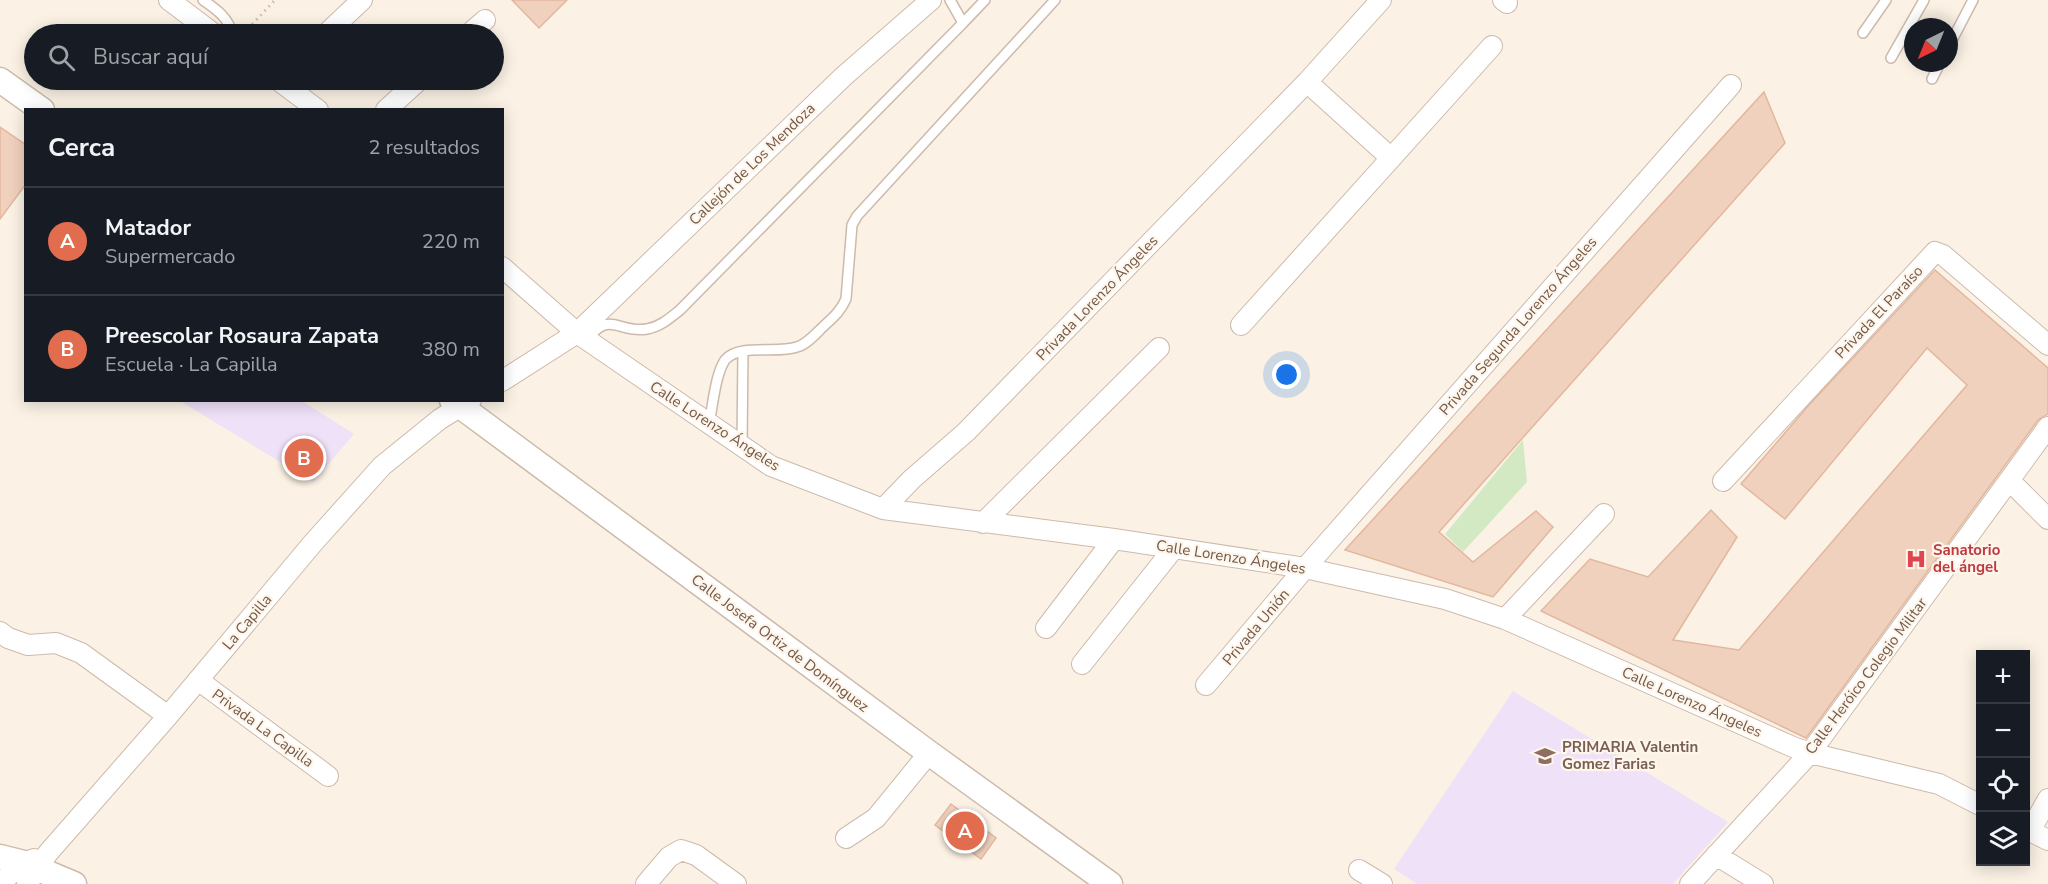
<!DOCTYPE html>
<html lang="es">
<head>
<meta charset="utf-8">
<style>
  body { margin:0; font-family:"Nunito Sans",sans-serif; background:#242831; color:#f1f3f6 }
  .controls { position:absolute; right:18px; bottom:18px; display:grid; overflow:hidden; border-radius:0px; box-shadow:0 3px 15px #0003 }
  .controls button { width:54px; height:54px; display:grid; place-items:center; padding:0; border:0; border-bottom:2px solid #363941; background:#171b24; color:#f1f3f6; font:30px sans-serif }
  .compass { position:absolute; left:1904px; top:18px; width:54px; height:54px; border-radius:50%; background:#171b24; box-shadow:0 3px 15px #0003; rotate:223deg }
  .you { position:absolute; left:1287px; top:375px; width:21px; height:21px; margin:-15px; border:4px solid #fff; border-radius:50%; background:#1a73e8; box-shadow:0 0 0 9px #1a73e833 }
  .badge { display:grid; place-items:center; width:39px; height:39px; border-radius:50%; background:#e16d4e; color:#fff; font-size:20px; font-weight:700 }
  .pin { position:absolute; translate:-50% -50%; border:3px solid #fff; box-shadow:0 2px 6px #0006 }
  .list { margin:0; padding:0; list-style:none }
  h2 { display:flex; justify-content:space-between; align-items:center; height:78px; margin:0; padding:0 24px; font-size:26px }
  h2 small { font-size:20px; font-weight:400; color:#9ea1a6 }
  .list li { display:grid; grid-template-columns:39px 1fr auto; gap:18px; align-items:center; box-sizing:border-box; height:108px; padding:0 24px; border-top:2px solid #363941 }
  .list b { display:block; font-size:22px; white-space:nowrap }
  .list p { margin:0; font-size:20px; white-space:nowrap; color:#9ea1a6 }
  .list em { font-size:20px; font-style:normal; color:#9ea1a6 }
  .icon { flex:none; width:33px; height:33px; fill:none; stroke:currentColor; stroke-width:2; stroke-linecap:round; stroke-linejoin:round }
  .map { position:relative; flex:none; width:2048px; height:884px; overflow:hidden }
  .search { position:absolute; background:#171b24; box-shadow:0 3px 15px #0003; left:24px; top:24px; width:480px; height:66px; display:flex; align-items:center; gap:15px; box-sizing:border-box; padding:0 21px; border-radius:33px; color:#9ea1a6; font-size:22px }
  .panel { position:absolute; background:#171b24; box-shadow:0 3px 15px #0003; left:24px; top:108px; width:480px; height:294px; border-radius:0px }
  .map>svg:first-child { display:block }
  .education { fill:#efe1f8 }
  .green { fill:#d3e9c4 }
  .building { fill:#f0d1bd; stroke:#e2b79e; stroke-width:1.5 }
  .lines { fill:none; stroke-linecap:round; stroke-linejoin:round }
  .service-casing { stroke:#cdbaab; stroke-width:12 }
  .minor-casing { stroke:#cdbaab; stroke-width:22 }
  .tertiary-casing { stroke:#cdbaab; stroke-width:27 }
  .path { stroke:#d5b4a0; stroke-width:3; stroke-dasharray:1.5 4.5; stroke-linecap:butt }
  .service { stroke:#fff; stroke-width:9 }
  .minor { stroke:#fff; stroke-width:20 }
  .tertiary { stroke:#fff; stroke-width:24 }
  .labels { text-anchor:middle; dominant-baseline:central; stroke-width:4.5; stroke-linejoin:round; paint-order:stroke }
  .street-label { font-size:15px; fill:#73594b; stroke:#fef6eb }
  .health-label { font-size:15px; font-weight:bold; fill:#be3a42; stroke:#fef6eb; text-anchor:start }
  .education-label { font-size:15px; font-weight:bold; fill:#785e54; stroke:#fef6eb; text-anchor:start }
</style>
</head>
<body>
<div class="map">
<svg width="2048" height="884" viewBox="0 0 2048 884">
  <rect width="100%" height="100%" fill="#fbf2e5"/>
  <path class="education" d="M180 401H302L354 434 313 482Z
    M1513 691 1728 822 1673 884H1417L1394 869Z"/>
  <path class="green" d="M1523 440 1527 482 1463 552 1445 534Z"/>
  <path class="building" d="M512 0H567L539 28Z
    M1764 92 1785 143 1439 532 1473 562 1536 511 1553 527 1493 597 1345 550Z
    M0 127 26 145V184L0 219Z
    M1935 270 2048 368V414L2038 420 1806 738 1541 611 1590 559 1648 577 1711 510 1737 537 1673 640 1739 650 1967 385 1927 348 1785 519 1741 484 1809 405Z
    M951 804 996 838 981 859 935 825Z"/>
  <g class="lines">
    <g class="service-casing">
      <path id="service" d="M203 0C216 9 229 18 232 34
        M950 0 963 23 985 0
        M1863 33 1886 0
        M1949 46 1973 0
        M1891 58 1924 0
        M1932 79 1940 63
        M587 340C610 309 618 334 647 329 660 327 670 318 680 310L963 23
        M709 423C713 406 715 375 725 360 739 343 778 354 797 347 808 344 817 332 826 324 835 316 841 310 846 299L852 225 857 216 1055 0
        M742 445 743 351"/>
    </g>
    <g class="minor-casing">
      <path id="minor" d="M169 0 214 34
        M1503 0 1507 3
        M326 34 362 0
        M469 34 485 20
        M278 80 318 110
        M1307 82 1391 158
        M386 110 419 80
        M502 267 577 333 771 466 883 509 1114 539 1305 568 1445 599 1505 619 1793 747 1810 753 1939 784 1980 805
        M1241 325 1492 46
        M502 381 577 333 844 76 931 0
        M1723 481 1935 252 1943 255 2048 345
        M2010 481 2048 519
        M883 509 912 479 966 432 1307 82 1381 0
        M983 523 1159 348
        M1505 619 1604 514
        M1046 628 1114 539
        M0 632 8 638 28 645 56 643 81 653 168 716
        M1082 664 1174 548
        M198 680 328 776
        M1206 685 1305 568 1731 85
        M2026 829 2048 840
        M2030 831 2048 799
        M846 838 876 818 929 753
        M1716 855 1763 884
        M1359 870 1382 884
        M0 883 24 863 34 859
        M27 884 48 853 168 716 313 543 382 466 440 419 471 400
        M646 884 669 857 681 850 696 855 736 884
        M1690 884 1810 753 2048 427"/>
    </g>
    <g class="tertiary-casing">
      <path id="tertiary" d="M0 80 42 110
        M452 400 929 753 1110 884
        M0 857 24 863 74 884"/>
    </g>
    <path class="path" d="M244 33 275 0"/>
    <use href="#service" class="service"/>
    <use href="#minor" class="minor"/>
    <use href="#tertiary" class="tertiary"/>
  </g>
  <defs>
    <g id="hospital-bare" transform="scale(1.62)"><path d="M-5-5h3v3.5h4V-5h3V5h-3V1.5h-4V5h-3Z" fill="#e0444e" stroke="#fef6eb" stroke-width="2.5" paint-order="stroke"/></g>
    <g id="school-bare" transform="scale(1.62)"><path d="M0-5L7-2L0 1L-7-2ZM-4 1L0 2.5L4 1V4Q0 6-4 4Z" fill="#8d6e63" stroke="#fef6eb" stroke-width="2.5" paint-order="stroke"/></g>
  </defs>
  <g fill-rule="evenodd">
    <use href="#hospital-bare" x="1916" y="559"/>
    <use href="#school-bare" x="1545" y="756"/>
  </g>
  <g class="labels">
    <g class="street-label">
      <text transform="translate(752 164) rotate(-44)">Callejón de Los Mendoza</text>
      <text transform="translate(1097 298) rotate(-46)">Privada Lorenzo Ángeles</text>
      <text transform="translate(1879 312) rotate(-47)">Privada El Paraíso</text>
      <text transform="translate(1518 326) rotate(-49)">Privada Segunda Lorenzo Ángeles</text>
      <text transform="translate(715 426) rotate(33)">Calle Lorenzo Ángeles</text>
      <text transform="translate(1231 557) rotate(9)">Calle Lorenzo Ángeles</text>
      <text transform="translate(247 622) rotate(-50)">La Capilla</text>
      <text transform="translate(1256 627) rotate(-50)">Privada Unión</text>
      <text transform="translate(780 643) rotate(37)">Calle Josefa Ortiz de Domínguez</text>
      <text transform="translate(1866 676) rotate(-53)">Calle Heróico Colegio Militar</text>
      <text transform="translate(1692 702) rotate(24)">Calle Lorenzo Ángeles</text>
      <text transform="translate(263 728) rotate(36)">Privada La Capilla</text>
    </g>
    <g class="health-label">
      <text x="1933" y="550">Sanatorio<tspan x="1933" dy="17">del ángel</tspan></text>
    </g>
    <g class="education-label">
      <text x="1562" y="747">PRIMARIA Valentin<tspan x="1562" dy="17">Gomez Farias</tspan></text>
    </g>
  </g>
</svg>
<div class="controls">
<button>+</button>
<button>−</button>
<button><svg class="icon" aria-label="locate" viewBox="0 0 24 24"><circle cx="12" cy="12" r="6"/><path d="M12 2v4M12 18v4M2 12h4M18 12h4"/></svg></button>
<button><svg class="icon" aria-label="layers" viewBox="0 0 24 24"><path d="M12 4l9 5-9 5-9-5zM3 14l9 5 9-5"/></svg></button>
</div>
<svg class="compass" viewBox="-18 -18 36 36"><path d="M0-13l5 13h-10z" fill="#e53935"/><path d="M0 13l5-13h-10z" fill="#9ea1a6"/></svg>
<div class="you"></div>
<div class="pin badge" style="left:965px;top:831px">A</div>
<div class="pin badge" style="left:304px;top:458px">B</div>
<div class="search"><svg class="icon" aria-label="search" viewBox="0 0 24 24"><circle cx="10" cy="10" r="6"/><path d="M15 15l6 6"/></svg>Buscar aquí</div>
<section class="panel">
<h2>Cerca<small>2 resultados</small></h2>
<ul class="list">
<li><span class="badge">A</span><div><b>Matador</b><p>Supermercado</p></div><em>220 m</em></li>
<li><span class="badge">B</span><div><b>Preescolar Rosaura Zapata</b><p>Escuela · La Capilla</p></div><em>380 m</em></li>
</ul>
</section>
</div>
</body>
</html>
